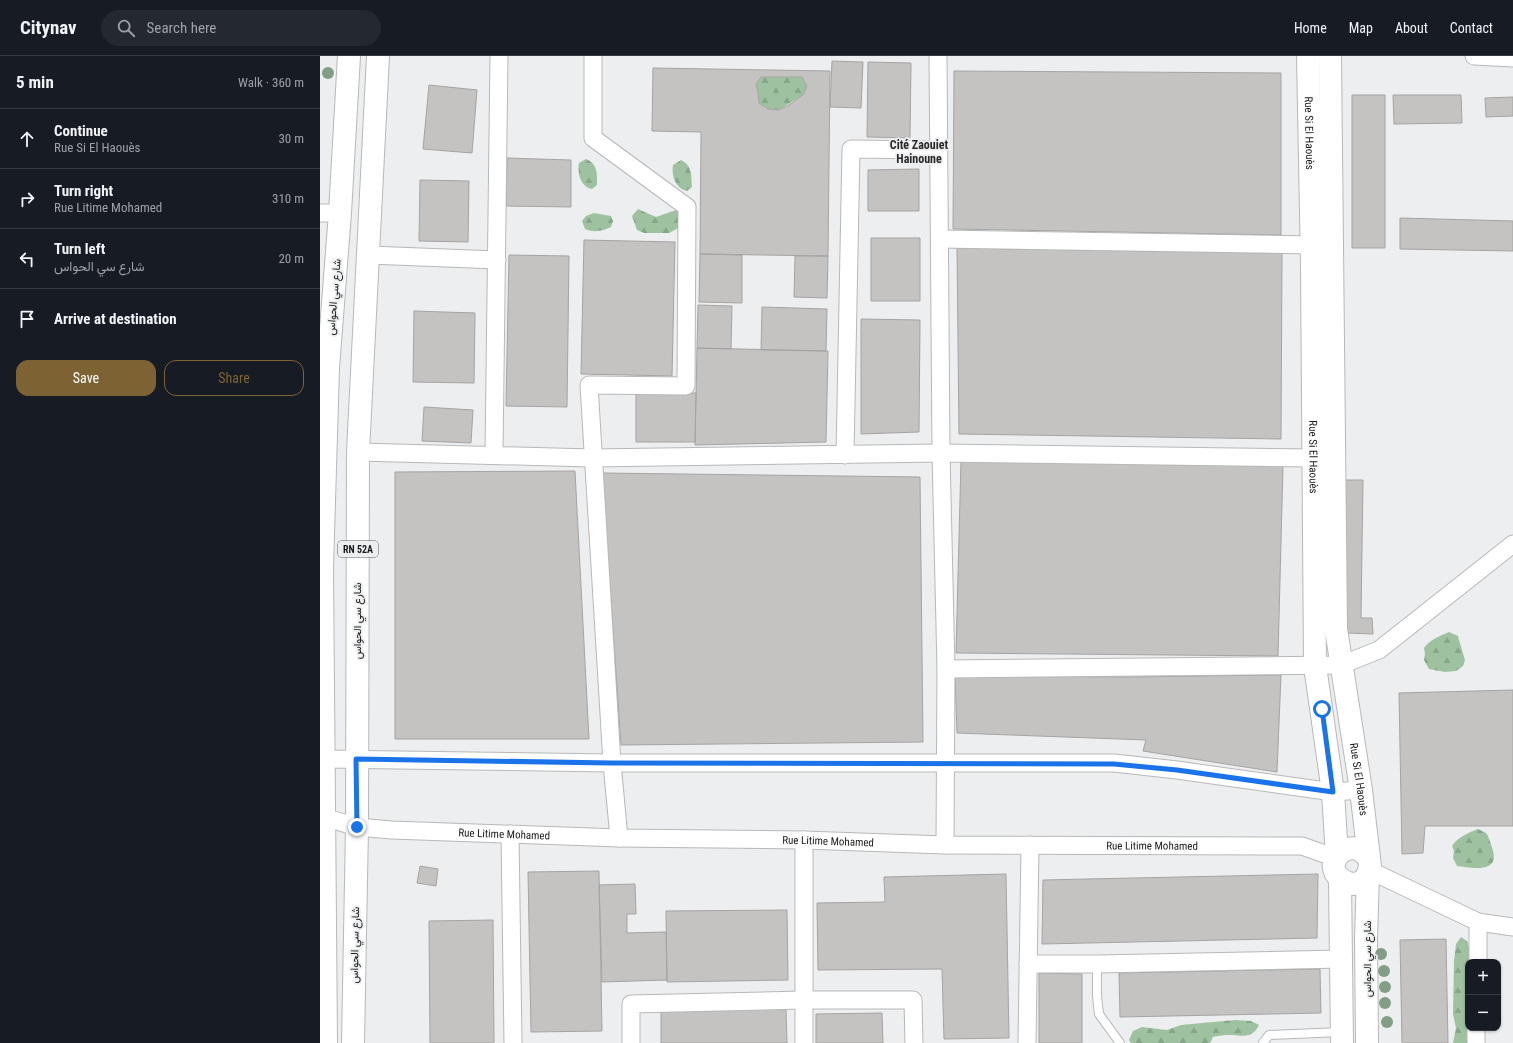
<!DOCTYPE html>
<html lang="en">
<head>
<meta charset="utf-8">
<style>
  body { margin:0; font-family:"Roboto Condensed",Vazirmatn,sans-serif; background:#242831; color:#f1f3f6 }
  .controls { position:absolute; right:12px; bottom:12px; display:grid; overflow:hidden; border-radius:8px; box-shadow:0 1px 3px #0004 }
  .controls button { width:36px; height:36px; display:grid; place-items:center; padding:0; border:0; border-bottom:1px solid #363941; background:#171b24; color:#f1f3f6; font:20px sans-serif }
  .stop { position:absolute; width:12px; height:12px; margin:-9px; border:3px solid #1a73e8; border-radius:50%; background:#fff }
  .stop.end { background:#1a73e8; border-color:#fff; box-shadow:0 1px 4px #0008 }
  .list { margin:0; padding:0; list-style:none }
  h2 { display:flex; justify-content:space-between; align-items:center; height:52px; margin:0; padding:0 16px; font-size:17px }
  h2 small { font-size:13px; font-weight:400; color:#9ea1a6 }
  .list li { display:grid; grid-template-columns:26px 1fr auto; gap:12px; align-items:center; box-sizing:border-box; height:60px; padding:0 16px; border-top:1px solid #363941 }
  .list b { display:block; font-size:15px; white-space:nowrap }
  .list p { margin:0; font-size:13px; white-space:nowrap; color:#9ea1a6 }
  .list em { font-size:13px; font-style:normal; color:#9ea1a6 }
  .actions { display:flex; gap:8px; padding:12px 16px }
  .actions a { flex:1; padding:9px 0; border:1px solid #7d6334; border-radius:12px; text-align:center; font-size:14px; color:#7d6334 }
  .actions .main { background:#7d6334; color:#fff }
  .icon { flex:none; width:22px; height:22px; fill:none; stroke:currentColor; stroke-width:2; stroke-linecap:round; stroke-linejoin:round }
  .map { position:relative; flex:none; width:1193px; height:987px; overflow:hidden }
  header { display:flex; align-items:center; gap:24px; box-sizing:border-box; height:56px; padding:0 20px; background:#171b24; border-bottom:1px solid #363941 }
  header strong { font-size:19px }
  nav { display:flex; gap:22px; margin-inline-start:auto; font-size:14px }
  .search { width:280px; height:36px; background:#242831; display:flex; align-items:center; gap:10px; box-sizing:border-box; padding:0 14px; border-radius:22px; color:#9ea1a6; font-size:15px }
  main { display:flex }
  aside { flex:1; background:#171b24 }
  .map>svg:first-child { display:block }
  .forest { fill:url(#forest-firs) }
  .building { fill:#c4c3c2; stroke:#a5a3a3; fill-rule:evenodd }
  .lines { fill:none; stroke-linecap:round; stroke-linejoin:round }
  .lane-casing { stroke:#b7b8b9; stroke-width:10 }
  .street-casing { stroke:#b7b8b9; stroke-width:19 }
  .secondary-casing { stroke:#b7b8b9; stroke-width:24 }
  .primary-casing { stroke:#b7b8b9; stroke-width:24 }
  .lane { stroke:#fff; stroke-width:8 }
  .street { stroke:#fff; stroke-width:17 }
  .secondary { stroke:#fff; stroke-width:22 }
  .primary { stroke:#fff; stroke-width:22 }
  .tree { fill:#829f86 }
  .route { stroke:#1a73e8; stroke-width:5 }
  .labels { text-anchor:middle; dominant-baseline:central; stroke-width:3.5; stroke-linejoin:round; paint-order:stroke }
  .shield { fill:#edeeef; stroke:#585959; stroke-width:1 }
  .shield-label { font-size:10px; font-weight:bold; fill:#181919 }
  .street-label { font-size:11px; fill:#181919; stroke:#edeeef }
  .neighbourhood-label { font-size:12px; font-weight:bold; fill:#29292a; stroke:#edeeef }
</style>
</head>
<body>
<header>
<strong>Citynav</strong>
<div class="search"><svg class="icon" aria-label="search" viewBox="0 0 24 24"><circle cx="10" cy="10" r="6"/><path d="M15 15l6 6"/></svg>Search here</div>
<nav><a>Home</a><a>Map</a><a>About</a><a>Contact</a></nav>
</header>
<main>
<aside>
<h2>5 min<small>Walk · 360 m</small></h2>
<ul class="list">
<li><svg class="icon" aria-label="ahead" viewBox="0 0 24 24"><path d="M12 20V5M6 11l6-6 6 6"/></svg><div><b>Continue</b><p>Rue Si El Haouès</p></div><em>30 m</em></li>
<li><svg class="icon" aria-label="right" viewBox="0 0 24 24"><path d="M7 20v-9h11M14 6l5 5-5 5"/></svg><div><b>Turn right</b><p>Rue Litime Mohamed</p></div><em>310 m</em></li>
<li><svg class="icon" aria-label="left" viewBox="0 0 24 24"><path d="M17 20v-9H6M10 6l-5 5 5 5"/></svg><div><b>Turn left</b><p>شارع سي الحواس</p></div><em>20 m</em></li>
<li><svg class="icon" aria-label="arrive" viewBox="0 0 24 24"><path d="M6 21V4h12l-3 4 3 4H6"/></svg><div><b>Arrive at destination</b></div></li>
</ul>
<div class="actions"><a class="main">Save</a><a>Share</a></div>
</aside>
<div class="map">
<svg width="1193" height="987" viewBox="0 0 1193 987">
  <defs>
    <pattern id="forest-firs" width="22" height="20" patternUnits="userSpaceOnUse"><rect width="22" height="20" fill="#9ec2a0"/><path d="M5 1l3.5 6h-7zM16 11l3.5 6h-7z" fill="#87a689"/></pattern>
  </defs>
  <rect width="100%" height="100%" fill="#edeeef"/>
  <path class="forest" d="M441 21H482L487 30 483 39 459 54 448 53 439 47 438 36 436 28Z
    M266 103C278 108 277 118 277 129L272 133C261 131 257 118 259 107Z
    M361 104C373 110 371 120 372 131L367 135C356 133 351 120 353 109Z
    M318 153 336 161 359 153 360 171 349 177H324L317 174 312 160Z
    M274 157 291 160 293 165 291 171C283 175 274 177 265 173L262 165 266 160Z
    M1129 576 1138 580 1139 584 1145 604 1143 610 1136 615 1125 616 1109 613 1104 604 1105 598 1104 592C1109 584 1120 580 1129 576Z
    M1158 773 1166 777 1168 780C1170 786 1174 795 1174 802 1172 817 1147 811 1137 810L1133 802 1134 795 1132 790C1138 781 1148 777 1158 773Z
    M1141 881 1147 885C1152 899 1148 902 1147 915 1147 938 1147 963 1150 987H1133L1136 972 1133 958 1134 905 1136 888Z
    M915 964 931 965 939 969C931 985 921 978 907 979 902 979 898 980 893 981L890 987H811L809 984 813 975 822 971 847 974 861 969Z"/>
  <path class="building" d="M512 5 543 6 541 52 510 51Z
    M548 6 591 7 590 82 547 81Z
    M333 12 510 15 508 200 380 198 381 76 332 75ZM441 21H482L487 30 483 39 469 49 459 54 448 53 439 47 438 36 436 28Z
    M634 15 961 17V179L633 173Z
    M109 29 157 34 152 97 103 93Z
    M1032 39H1065V192H1032Z
    M1073 39H1141L1142 67 1074 68Z
    M1193 41V60L1166 61 1165 42Z
    M187 102 251 104V151L186 150Z
    M599 113V155H548V114Z
    M100 124 149 125 148 186 99 185Z
    M1080 162 1193 165V195L1080 193Z
    M551 182H600V245H551Z
    M264 184 355 186 352 320 261 318Z
    M637 192 962 197 961 383 639 378Z
    M380 198 422 199V247L379 246Z
    M189 199 249 200 247 351 186 350Z
    M475 200H508L507 242 474 241Z
    M378 249 412 250 411 293 377 292Z
    M442 251 507 253 506 295 441 294Z
    M94 255 155 257 154 327 93 326Z
    M541 263 600 264 599 376 541 378Z
    M377 292 508 295 506 386 375 389Z
    M376 337 375 386H316V338Z
    M104 351 153 354 151 387 102 385Z
    M641 405 963 410 958 600 636 597Z
    M255 415 269 683H75V416Z
    M282 417 600 421 603 686 301 689Z
    M1024 424H1043L1041 562H1052L1053 578 1027 577Z
    M961 619 957 716 823 695 826 684 637 677 635 620 806 621Z
    M1193 634V770H1105L1103 797 1082 798 1079 637Z
    M100 810 118 813 116 830 97 827Z
    M279 815 282 975 211 976 208 816Z
    M686 818 689 982 624 983 622 913 498 914 497 847 565 846 564 821Z
    M998 818 997 882 722 888 723 824Z
    M315 828 316 858H307V877L346 876 347 924 282 926 279 829Z
    M467 854 468 924 347 926 346 855Z
    M173 864 174 987H110L109 865Z
    M1126 883 1128 987H1082L1080 884Z
    M1000 913 1001 957 800 961 799 917Z
    M719 917 762 918V987H719Z
    M466 953 467 987H341V955Z
    M562 957 563 987H496V958Z"/>
  <g class="lines">
    <g class="lane-casing">
      <path id="lane" d="M777 908V940L779 958 800 987
        M943 987 949 979 1022 976"/>
    </g>
    <g class="street-casing">
      <g id="street">
        <path d="M273 0V82L367 151 366 330 269 329 292 707 299 782"/>
        <path d="M618 0 621 397 626 613 625 789"/>
        <path d="M1154 0 1193 2"/>
        <path d="M0 157H20"/>
        <path d="M620 183 991 189"/>
        <path d="M49 199 177 204"/>
        <path d="M38 396 272 402 621 397 992 402"/>
        <path d="M174 399 179 0"/>
        <path d="M525 399 531 93 619 94"/>
        <path d="M626 613 1021 609 1059 594 1193 488"/>
        <path d="M4 703 292 707H794L857 714 1013 736 1041 734"/>
        <path id="s1" d="M0 760 37 771 72 774 299 782 484 784 625 789 982 790 1016 802"/>
        <path d="M190 778 193 987"/>
        <path d="M1049 814 1158 866 1193 871"/>
        <path d="M1158 906V866"/>
        <path d="M708 908H777L1021 903"/>
        <path d="M311 987V948L483 944H593L594 987"/>
        <path d="M484 987V784"/>
        <path d="M707 987 710 789"/>
        <path d="M1156 987V972"/>
      </g>
    </g>
    <g class="secondary-casing">
      <g id="secondary">
        <path id="s2" d="M988 0 992 210 995 610 1013 736 1017 801"/>
        <path id="s3" d="M1010 0 1016 573 1041 734 1050 810C1044 847 997 818 1020 797 1025 793 1032 791 1038 793 1042 795 1044 798 1048 800"/>
        <path d="M1020 824 1022 987"/>
        <path d="M1047 987 1046 882 1048 818"/>
      </g>
    </g>
    <g class="primary-casing">
      <path id="primary" d="M6 987 2 512 8 312 20 157 29 0
        M33 987 37 771 38 396 58 0"/>
    </g>
    <use href="#lane" class="lane"/>
    <use href="#street" class="street"/>
    <use href="#secondary" class="secondary"/>
    <use href="#primary" class="primary"/>
  </g>
  <g class="tree">
    <circle cx="8" cy="17" r="6"/>
    <circle cx="1061" cy="898" r="6"/>
    <circle cx="1064" cy="915" r="6"/>
    <circle cx="1065" cy="931" r="6"/>
    <circle cx="1065" cy="947" r="6"/>
    <circle cx="1067" cy="966" r="6"/>
  </g>
  <g class="lines">
    <path class="route" d="M37 771 36 703 292 707 794 708 857 714 1013 736 1002 653"/>
  </g>
  <g class="labels">
    <rect class="shield" x="18" y="485" width="40" height="16" rx="3"/>
    <g class="shield-label">
      <text x="38" y="493">RN 52A</text>
    </g>
    <g class="street-label">
      <text stroke="none"><textPath href="#s2" startOffset="77">Rue Si El Haouès</textPath></text>
      <text transform="translate(14 241) rotate(-85)">شارع سي الحواس</text>
      <text stroke="none"><textPath href="#s2" startOffset="401">Rue Si El Haouès</textPath></text>
      <text transform="translate(37 565) rotate(-90)">شارع سي الحواس</text>
      <text stroke="none"><textPath href="#s3" startOffset="725">Rue Si El Haouès</textPath></text>
      <text stroke="none"><textPath href="#s1" startOffset="186">Rue Litime Mohamed</textPath></text>
      <text stroke="none"><textPath href="#s1" startOffset="510">Rue Litime Mohamed</textPath></text>
      <text stroke="none"><textPath href="#s1" startOffset="834">Rue Litime Mohamed</textPath></text>
      <text transform="translate(35 889) rotate(-89)">شارع سي الحواس</text>
      <text transform="translate(1047 903) rotate(-90)">شارع سي الحواس</text>
    </g>
    <g class="neighbourhood-label">
      <text x="599" y="89">Cité Zaouiet<tspan x="599" dy="14">Hainoune</tspan></text>
    </g>
  </g>
</svg>
<div class="controls">
<button>+</button>
<button>−</button>
</div>
<div class="stop" style="left:1002px;top:653px"></div>
<div class="stop end" style="left:37px;top:771px"></div>
</div>
</main>
</body>
</html>
